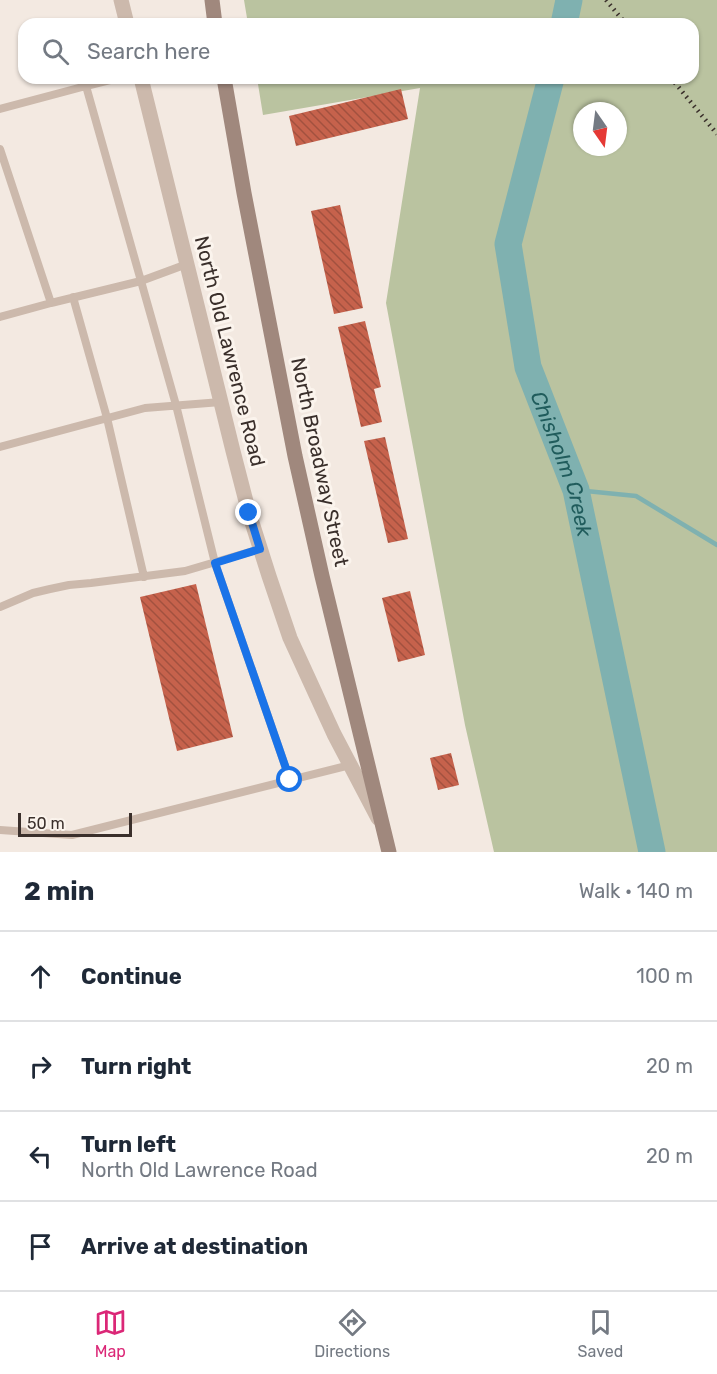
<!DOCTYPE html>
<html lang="en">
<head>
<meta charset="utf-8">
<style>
  body { margin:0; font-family:Rubik,sans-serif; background:#f6f6f7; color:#1f2937 }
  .compass { position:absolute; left:573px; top:102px; width:54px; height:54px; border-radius:50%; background:#fff; box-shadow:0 2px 4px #0004; rotate:166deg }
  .scale { position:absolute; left:18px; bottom:15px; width:114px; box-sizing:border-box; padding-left:6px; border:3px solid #3a2f2b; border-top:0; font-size:16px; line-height:21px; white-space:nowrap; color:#3a2f2b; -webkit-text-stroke:4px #fbf4ed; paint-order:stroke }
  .stop { position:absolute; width:18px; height:18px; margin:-14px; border:4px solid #1a73e8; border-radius:50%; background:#fff }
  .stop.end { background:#1a73e8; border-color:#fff; box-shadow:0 2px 6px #0008 }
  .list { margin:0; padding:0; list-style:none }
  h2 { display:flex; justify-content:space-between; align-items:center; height:78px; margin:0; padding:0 24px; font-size:26px }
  h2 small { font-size:20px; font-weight:400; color:#747a83 }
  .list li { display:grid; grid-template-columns:39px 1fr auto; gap:18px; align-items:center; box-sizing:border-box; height:90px; padding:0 24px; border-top:2px solid #e0e1e3 }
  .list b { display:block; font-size:22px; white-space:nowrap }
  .list p { margin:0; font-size:20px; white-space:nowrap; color:#747a83 }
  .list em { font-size:20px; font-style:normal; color:#747a83 }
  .icon { flex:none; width:33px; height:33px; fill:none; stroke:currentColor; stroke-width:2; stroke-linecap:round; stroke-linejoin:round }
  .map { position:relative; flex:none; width:717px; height:852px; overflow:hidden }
  .search { position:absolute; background:#fff; box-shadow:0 2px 4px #0004; left:18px; right:18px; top:18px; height:66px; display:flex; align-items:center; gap:15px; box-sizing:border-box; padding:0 21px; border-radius:18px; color:#747a83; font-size:22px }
  .sheet { height:438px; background:#fff }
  nav { display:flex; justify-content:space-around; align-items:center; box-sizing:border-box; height:84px; border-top:2px solid #e0e1e3; background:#fff; font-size:16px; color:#747a83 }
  nav a { display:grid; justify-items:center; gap:3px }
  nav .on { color:#db2777 }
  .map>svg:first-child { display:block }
  .green { fill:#bac3a0; fill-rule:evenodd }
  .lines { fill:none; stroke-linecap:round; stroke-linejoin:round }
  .stream { stroke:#7fb1b0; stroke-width:4.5 }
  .river { stroke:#7fb1b0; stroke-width:27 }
  .building { fill:url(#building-back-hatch) }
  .service { stroke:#ccb9ac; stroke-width:8 }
  .tertiary { stroke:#ccb9ac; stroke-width:15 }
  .secondary { stroke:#a0887d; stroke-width:15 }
  .rail { stroke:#3a2f2b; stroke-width:4.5; stroke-dasharray:1.5 4.5; stroke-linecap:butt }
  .route { stroke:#1a73e8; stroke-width:8 }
  .labels { text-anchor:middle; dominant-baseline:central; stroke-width:6; stroke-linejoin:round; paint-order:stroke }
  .street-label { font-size:20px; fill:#3a2f2b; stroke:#fbf4ed }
  .water-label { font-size:21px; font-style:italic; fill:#205c5c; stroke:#fbf4ed }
</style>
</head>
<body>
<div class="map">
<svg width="717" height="852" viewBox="0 0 717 852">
  <defs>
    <pattern id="building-back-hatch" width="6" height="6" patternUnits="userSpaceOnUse" patternTransform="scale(1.5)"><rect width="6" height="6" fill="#c6624c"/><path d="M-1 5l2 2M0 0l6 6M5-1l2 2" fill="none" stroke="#a2513f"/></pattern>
  </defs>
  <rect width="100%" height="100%" fill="#f3e9e1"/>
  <path class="green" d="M244 0H717V852H494L465 725 386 303 420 88 263 115 257 78H693V24H248ZM582 111H618V147H582Z"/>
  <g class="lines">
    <path class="stream" d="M576 490 636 496 717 545"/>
    <g class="river">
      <path d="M564 24 569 0"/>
      <path id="s1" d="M551 78 508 244 528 367 576 490 652 852"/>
    </g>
  </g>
  <path class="building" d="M401 89 408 119 296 146 289 116Z
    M340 205 363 308 334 314 311 211Z
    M365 321 381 387 374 389 382 422 361 427 338 327Z
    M385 437 408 539 388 543 364 441Z
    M196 584 233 737 177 751 140 597Z
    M410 591 425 655 398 662 382 598Z
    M451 753 459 785 438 790 430 758Z"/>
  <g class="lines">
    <path class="service" d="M0 109 86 86
      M0 149 51 303 141 281 86 86 118 78
      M187 264 141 281 176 405 215 563 290 780
      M73 297 107 418 144 577
      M0 317 51 303
      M0 447 145 408 221 402
      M0 607 33 593 50 589 69 585 91 583 185 571 260 549
      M0 830 72 835 350 765"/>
    <path class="tertiary" d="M121 0 127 24
      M141 78 233 451 249 513 269 576 290 638 334 734 378 818"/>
    <path class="secondary" d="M212 0 215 24
      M224 78 244 193 295 456 322 576 389 852"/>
    <path class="rail" d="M606 0 626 24
      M671 78 717 134"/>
  </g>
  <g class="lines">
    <path class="route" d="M249 513 260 549 215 563 290 780"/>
  </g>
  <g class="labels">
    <g class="street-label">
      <text transform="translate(230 351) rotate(76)">North Old Lawrence Road</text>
      <text transform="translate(320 462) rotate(78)">North Broadway Street</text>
    </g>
    <g class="water-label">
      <text stroke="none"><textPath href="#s1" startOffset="399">Chisholm Creek</textPath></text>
    </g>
  </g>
</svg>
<svg class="compass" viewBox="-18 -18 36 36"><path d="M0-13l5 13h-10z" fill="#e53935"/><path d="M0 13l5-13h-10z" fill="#747a83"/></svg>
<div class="scale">50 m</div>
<div class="stop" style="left:290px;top:780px"></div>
<div class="stop end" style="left:249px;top:513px"></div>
<div class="search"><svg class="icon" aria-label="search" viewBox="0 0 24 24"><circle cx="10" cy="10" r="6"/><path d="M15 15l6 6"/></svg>Search here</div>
</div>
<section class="sheet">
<h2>2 min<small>Walk · 140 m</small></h2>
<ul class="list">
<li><svg class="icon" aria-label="ahead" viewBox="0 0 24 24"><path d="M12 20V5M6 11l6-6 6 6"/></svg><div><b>Continue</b></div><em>100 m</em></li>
<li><svg class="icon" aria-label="right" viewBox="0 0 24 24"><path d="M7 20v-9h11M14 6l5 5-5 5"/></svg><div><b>Turn right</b></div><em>20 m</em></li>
<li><svg class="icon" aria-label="left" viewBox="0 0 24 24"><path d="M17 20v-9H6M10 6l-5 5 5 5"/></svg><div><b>Turn left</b><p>North Old Lawrence Road</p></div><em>20 m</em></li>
<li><svg class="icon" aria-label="arrive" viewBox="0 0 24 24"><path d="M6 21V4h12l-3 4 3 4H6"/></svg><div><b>Arrive at destination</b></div></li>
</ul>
</section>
<nav>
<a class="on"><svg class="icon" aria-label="map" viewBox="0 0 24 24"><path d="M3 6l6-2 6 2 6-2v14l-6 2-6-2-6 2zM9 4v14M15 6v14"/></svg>Map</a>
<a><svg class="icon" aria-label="directions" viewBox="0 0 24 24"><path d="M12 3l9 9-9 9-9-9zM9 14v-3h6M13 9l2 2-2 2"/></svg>Directions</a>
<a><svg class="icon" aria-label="saved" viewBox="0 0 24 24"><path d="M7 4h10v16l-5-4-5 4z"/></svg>Saved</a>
</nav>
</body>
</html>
